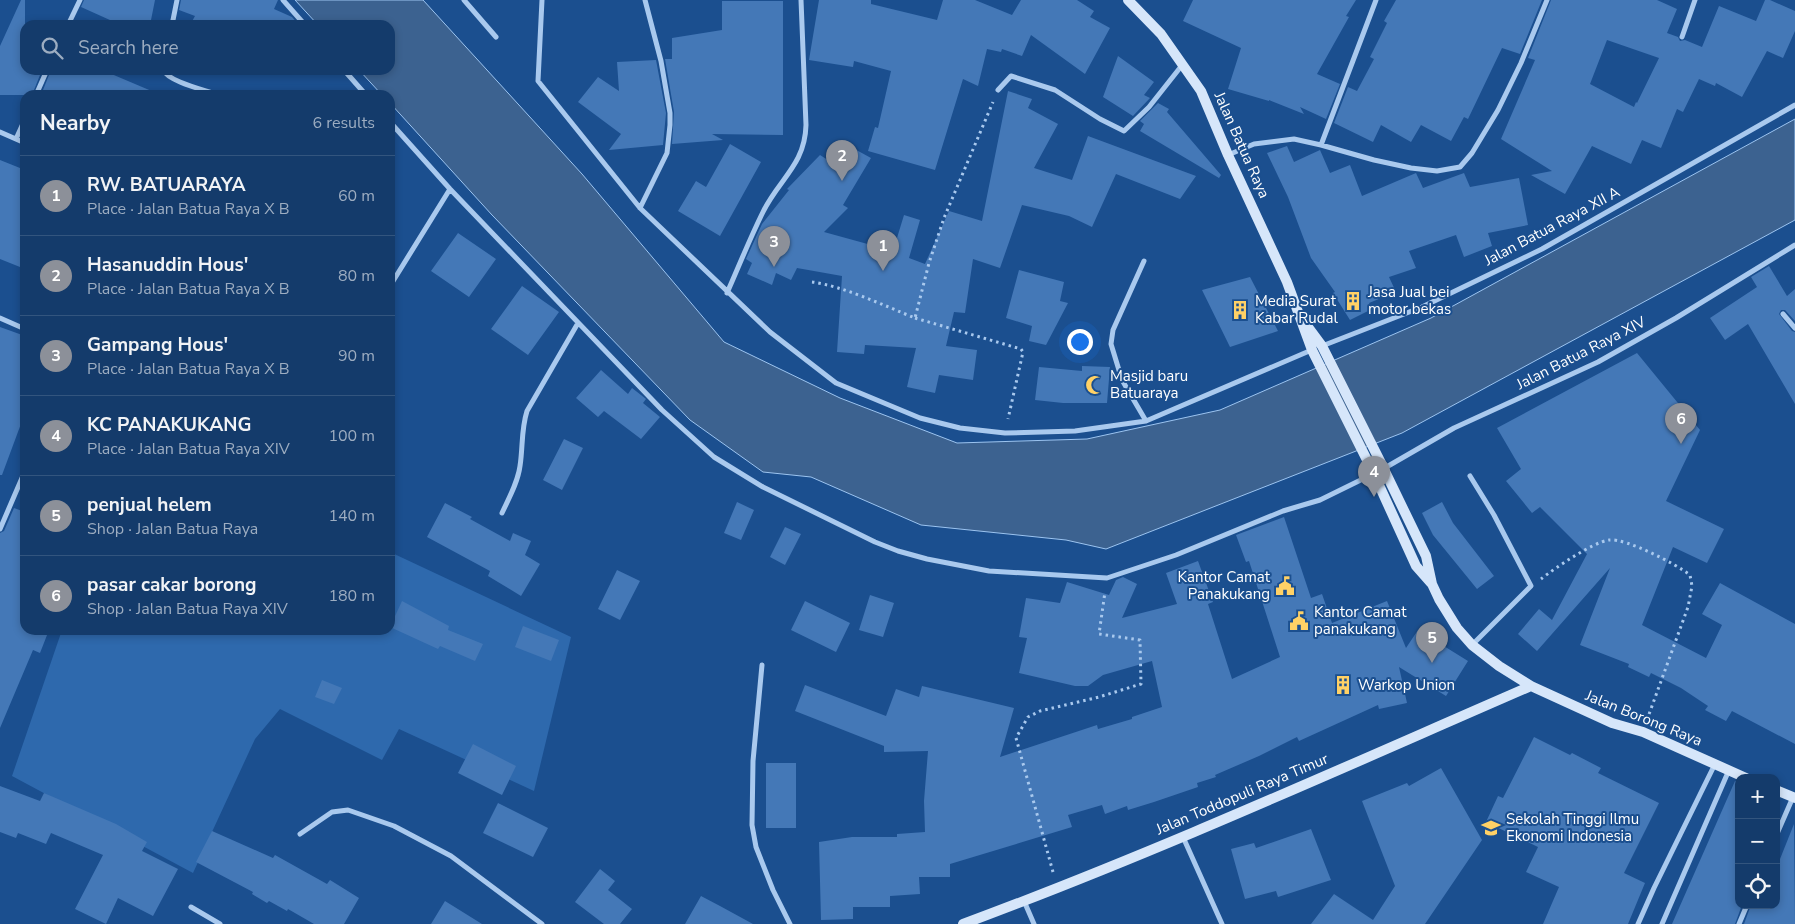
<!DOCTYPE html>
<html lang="en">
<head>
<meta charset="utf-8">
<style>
  body { margin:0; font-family:"Nunito Sans",sans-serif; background:#1d4271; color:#f1f3f6 }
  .controls { position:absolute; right:15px; bottom:15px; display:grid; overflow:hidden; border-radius:10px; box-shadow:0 2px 8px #0003 }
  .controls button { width:45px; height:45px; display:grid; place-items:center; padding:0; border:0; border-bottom:1px solid #33557e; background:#143b6b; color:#f1f3f6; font:25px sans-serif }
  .you { position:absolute; left:1079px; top:341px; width:18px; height:18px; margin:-12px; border:4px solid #fff; border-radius:50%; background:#1a73e8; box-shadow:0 0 0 8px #1a73e833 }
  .badge { display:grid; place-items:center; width:32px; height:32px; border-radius:50%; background:#8c9099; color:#fff; font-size:16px; font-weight:700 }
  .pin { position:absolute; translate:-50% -41px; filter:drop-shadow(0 1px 2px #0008) }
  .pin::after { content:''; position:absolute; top:26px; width:18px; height:15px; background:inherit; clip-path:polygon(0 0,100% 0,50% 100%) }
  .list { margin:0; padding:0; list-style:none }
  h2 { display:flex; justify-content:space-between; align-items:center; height:65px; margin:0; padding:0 20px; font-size:21px }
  h2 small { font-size:16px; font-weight:400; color:#9dadc1 }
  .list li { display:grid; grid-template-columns:32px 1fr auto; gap:15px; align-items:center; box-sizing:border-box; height:80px; padding:0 20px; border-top:1px solid #33557e }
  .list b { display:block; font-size:19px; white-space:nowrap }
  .list p { margin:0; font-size:16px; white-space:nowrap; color:#9dadc1 }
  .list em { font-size:16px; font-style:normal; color:#9dadc1 }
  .icon { flex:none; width:28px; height:28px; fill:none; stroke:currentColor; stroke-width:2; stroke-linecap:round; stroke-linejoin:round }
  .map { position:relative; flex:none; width:1795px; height:924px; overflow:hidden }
  .search { position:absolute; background:#143b6b; box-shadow:0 2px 8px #0003; left:20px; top:20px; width:375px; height:55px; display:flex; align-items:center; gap:12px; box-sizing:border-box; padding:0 18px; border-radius:15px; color:#9dadc1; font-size:19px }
  .panel { position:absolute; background:#143b6b; box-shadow:0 2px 8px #0003; left:20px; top:90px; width:375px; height:545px; border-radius:15px }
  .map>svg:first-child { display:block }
  .green { fill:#2e69ad }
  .water { fill:#3c6290; stroke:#9cc4f0 }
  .building { fill:#4478b7; fill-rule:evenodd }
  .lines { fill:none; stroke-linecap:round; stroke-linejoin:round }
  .path { stroke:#a9c9ee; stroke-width:3; stroke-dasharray:2.5 4; stroke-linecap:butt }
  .minor { stroke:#a9c9ee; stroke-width:5 }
  .secondary { stroke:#d6e6fa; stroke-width:10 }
  .labels { text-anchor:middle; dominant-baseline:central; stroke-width:4; stroke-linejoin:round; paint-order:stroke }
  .street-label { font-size:15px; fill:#fff; stroke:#1b4f8f }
  .poi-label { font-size:15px; fill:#fff; stroke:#1b4f8f; text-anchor:start }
</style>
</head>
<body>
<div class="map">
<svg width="1795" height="924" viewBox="0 0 1795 924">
  <rect width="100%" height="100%" fill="#1b4f8f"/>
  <path class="green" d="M390 552 571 637 534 791 399 729 382 760 280 709 255 739 193 873 12 776 62 630H390Z"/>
  <path class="water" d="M295 0H423L582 174 724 342 840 398 957 443 1087 439 1220 410 1431 318 1795 119V220L1402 433 1106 549 1066 540 921 525 811 477 763 472 690 420 492 215 390 103V95H382L359 70H390V25H318Z"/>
  <path class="building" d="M21 0H25V70H42L32 95H0V46Z
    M84 0H155L150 25H121L81 7Z
    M181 0H278L274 9 292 17 299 25H190L195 16 179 10Z
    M819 0H871V4L937 20 943 0H975L1012 15 1021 0H1077L1094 11 1090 17 1110 28 1085 74 1031 35 1022 56 1002 49 1001 52 987 49 978 86 963 79 935 170 868 151 875 127 878 128 891 71 854 61 853 67 809 60Z
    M1193 0H1356L1346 16 1349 17 1317 74 1340 84 1326 119 1300 107 1304 114 1269 100V101L1228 89 1241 48 1183 21Z
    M1396 0H1542L1520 54 1502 48 1468 119 1464 117 1451 141 1421 125 1411 142 1381 125 1373 142 1334 123 1348 87 1357 91 1374 59 1370 57 1387 23 1384 21Z
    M1551 0H1657L1677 9 1667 33 1678 37 1680 41 1685 40 1702 47 1719 6 1756 21 1765 0H1770L1795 11V31L1783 58 1767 51 1742 97 1716 83 1715 86 1699 79 1683 112 1677 109 1661 148 1642 140 1631 164 1592 146 1565 194 1531 175 1552 171 1501 139 1535 60 1528 58ZM1607 40 1659 58 1637 103 1636 102 1634 107 1590 84Z
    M722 1H783V135L712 134 723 140 672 144 674 112 665 59H672V38L722 30Z
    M1118 56 1154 82 1144 95 1150 98 1133 116 1103 97Z
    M656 60 666 113 663 145 609 150 621 134 578 102 598 77 619 91 617 62Z
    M51 70H102L161 95H41Z
    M1008 91 1032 99 1028 108 1058 124 1034 168 1072 180 1088 136 1196 176 1180 199 1116 174 1092 227 1069 216 1022 205 1000 268 973 259 965 313 954 312 946 346 977 350 973 380 939 375 935 393 907 387 916 348 865 345 864 354 837 352 842 276 797 268 791 280 776 273 772 285 747 274 752 263 746 259 762 224 789 190 787 189 820 155 831 162 840 141 871 158 843 205 848 208 824 232 893 251 904 215 920 220 909 258 925 264 949 211 982 221Z
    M1158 103 1169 109 1167 112 1221 175 1219 178 1140 131 1144 124 1140 121Z
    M730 144 761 162 720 236 678 211 696 181 706 187Z
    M1287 146 1294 162 1320 150 1330 173 1350 165 1362 196 1416 173 1423 188 1464 173 1470 187 1519 178 1528 225 1488 233 1492 246 1464 257 1456 235 1409 251 1416 268 1389 277 1396 292 1369 303 1372 309 1350 320 1333 293 1335 292 1311 258 1288 197 1267 153Z
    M0 160 25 170V269L0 259Z
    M458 233 496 259 469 297 431 271Z
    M1769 266 1787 296 1795 289V321L1785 310H1781L1779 314 1792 331 1795 332V404L1748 324 1725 340 1710 318 1757 287 1751 277Z
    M1019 270 1064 282 1060 301 1068 303 1046 345 1029 341 1032 326 1006 318Z
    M1250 277 1278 331 1230 347 1202 290Z
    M522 286 559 312 528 355 491 329Z
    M0 327 25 336V413L2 475H0Z
    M1637 353 1700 430 1666 501 1724 529 1707 563 1673 547 1642 625 1706 658 1722 625 1702 614 1720 583 1795 624V744L1732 711 1726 721 1705 710 1708 706 1681 688 1651 673 1649 677 1628 667 1629 664 1580 645 1610 568 1537 651 1518 634 1539 609 1552 620 1587 554 1540 507 1532 513 1506 481 1521 469 1497 428Z
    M1082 366 1110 367 1107 403H1063L1035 400 1039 367 1082 371Z
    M601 370 628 394 632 388 641 395 646 399 643 403 660 417 641 439 604 411 598 417 576 398Z
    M564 439 583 448 562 490 543 480Z
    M737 502 754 510 741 540 724 533Z
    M1442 502 1453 523 1494 576 1477 589 1433 535 1422 513Z
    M445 503 472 517 470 519 510 541 513 533 531 541 525 555 540 564 521 596 488 576 490 571 427 537Z
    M14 508 25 512V630H49L40 653 33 650 0 728V533L4 531Z
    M1284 517 1311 598 1322 594 1332 623 1387 601 1406 648 1418 630 1468 661 1446 696 1399 667 1407 703 1379 709 1378 705 1299 741 1297 737 1259 756 1215 775 1216 777 1197 783 1198 787 1154 802 1128 810 1127 806 1105 814 1102 805 1068 815 1072 827 950 864V877H919L920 894 890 896V907H853V919L821 920 819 842 852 837H897V834L925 832 924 801 928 751 884 752V746L795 711 805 685 886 716 896 689 919 697 922 686 1014 708 1000 757 1097 725 1098 729 1132 719V717L1162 707 1152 661 1103 675 1088 686H1075L1019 673 1027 638 1019 637 1026 598 1060 603 1067 582 1109 595 1116 580 1123 577 1137 584 1122 618 1177 604 1166 573 1198 561 1213 602 1208 604 1232 679 1280 657 1249 561 1246 562 1236 535Z
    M785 527 801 534 785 565 770 557Z
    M617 570 640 581 620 620 598 609Z
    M870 595 894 603 883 637 859 630Z
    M402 601 449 626 448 630 483 644 475 661 440 646 438 649 390 627Z
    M805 601 850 623 836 652 791 630Z
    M523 626 559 640 551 661 515 647Z
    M322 680 342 688 334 704 315 697Z
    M1534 737 1570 755 1572 753 1601 768 1598 773 1659 803 1624 873 1645 883 1628 924H1543L1559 887 1526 872 1538 847 1486 822 1498 796 1503 798Z
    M473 744 516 766 502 795 458 773Z
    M766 763H796V828H766Z
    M1441 768 1482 840 1425 924H1311L1334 894 1373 920 1395 886 1362 801 1407 783 1409 786Z
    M1735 781 1739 782V905H1742L1735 924H1672Z
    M0 786 40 801 44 793 116 824 147 842 142 851 178 869 153 916 118 898 106 924 75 909 103 855 51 833 46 844 18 833 16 838 0 832Z
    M498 803 548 828 533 857 483 833Z
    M1794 824 1795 924H1744L1751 905H1776V869Z
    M1311 829 1331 880 1278 897 1276 891 1245 899 1231 849 1254 843 1256 848Z
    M212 831 273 858 275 855 327 884 330 880 359 898 344 924H314L288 909 287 911 269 901 267 903 252 894 253 892 196 862Z
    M600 869 615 881 608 890 632 909 620 924H604L575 902Z
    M701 896 720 906 753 924H685Z
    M445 901 482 924H431Z"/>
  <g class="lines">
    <path class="path" d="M812 282C843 286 885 306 915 318L929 263 944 218 993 102
      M915 318 1021 349 1023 352 1008 419
      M1541 579C1555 568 1593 542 1609 540 1626 538 1676 564 1690 575L1692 586 1688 607 1648 717
      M1053 872 1016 738 1028 717 1040 711 1099 697 1141 684 1140 640 1099 634 1105 592"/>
    <path class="minor" d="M283 0 305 25
      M464 0 496 37
      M542 0 538 81 640 208 770 332 836 383 920 418 960 428 1005 433 1075 431 1146 421 1314 349
      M68 25 80 0
      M172 25 177 0
      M1682 37 1695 0
      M163 70C169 82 205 90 218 95
      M344 70 366 95
      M998 90 1011 76 1055 90 1100 119 1124 131 1149 107 1183 64
      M36 95 47 70
      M390 122 450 189 662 410 714 457 763 487 875 542 898 551 927 559 989 571 1107 578 1176 555 1283 511 1320 500 1375 473
      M0 132 25 143
      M16 139 25 119
      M1321 145 1376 0
      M1228 155 1254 144 1294 139 1321 145 1374 160 1411 168 1437 171 1460 167 1472 153 1498 110 1521 63 1547 0
      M640 208 667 153 670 125V113L661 61 645 0
      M1144 261 1113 330 1111 344 1122 380 1146 421
      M390 286 450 189
      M727 293C739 266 750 238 763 212 779 179 805 165 806 125L801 0
      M1783 314 1795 328
      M0 318 25 329
      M1322 346 1422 307 1542 249 1795 105
      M1383 469 1454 428 1598 362 1676 318 1795 245
      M1470 476 1494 515 1531 586 1472 645
      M502 513C509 498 518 482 520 466 523 447 521 430 527 411L578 323
      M0 529 25 471
      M762 665 753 761 752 825 756 847 773 890 790 924
      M300 834 332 812 348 810 394 826 451 856 542 924
      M1776 836 1793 797
      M1183 837 1222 924
      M1024 901 1034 924
      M191 907 220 924
      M1638 924 1654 888 1715 764
      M1662 924 1729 770
      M1739 924 1747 905"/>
    <path class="secondary" d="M1128 0 1161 34 1201 91 1228 155 1287 282 1312 350 1374 474 1416 566 1431 583
      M1302 319 1322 346 1380 461 1426 556 1432 584 1439 599 1457 628 1472 645 1499 666 1531 686 1612 723 1643 732 1746 778
      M1776 790 1795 798
      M963 924C1155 853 1342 768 1531 686"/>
  </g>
  <defs>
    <g id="building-bare" transform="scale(1.5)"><path d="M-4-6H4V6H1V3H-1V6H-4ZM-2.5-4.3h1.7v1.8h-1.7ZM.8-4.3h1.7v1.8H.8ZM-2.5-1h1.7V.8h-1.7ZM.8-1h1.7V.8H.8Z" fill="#ffd166" stroke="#1b4f8f" stroke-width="2.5" paint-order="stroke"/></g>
    <g id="mosque-bare" transform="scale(1.5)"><path d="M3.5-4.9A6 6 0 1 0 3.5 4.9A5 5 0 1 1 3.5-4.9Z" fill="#ffd166" stroke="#1b4f8f" stroke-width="2.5" paint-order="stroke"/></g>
    <g id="civic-bare" transform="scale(1.5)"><path d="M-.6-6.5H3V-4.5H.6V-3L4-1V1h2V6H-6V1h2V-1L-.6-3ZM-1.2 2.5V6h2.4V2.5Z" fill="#ffd166" stroke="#1b4f8f" stroke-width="2.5" paint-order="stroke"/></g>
    <g id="university-bare" transform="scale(1.5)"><path d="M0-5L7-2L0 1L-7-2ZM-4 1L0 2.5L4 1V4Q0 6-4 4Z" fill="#ffd166" stroke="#1b4f8f" stroke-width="2.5" paint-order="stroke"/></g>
  </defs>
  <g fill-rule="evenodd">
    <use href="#building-bare" x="1353" y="301"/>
    <use href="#building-bare" x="1240" y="310"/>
    <use href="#mosque-bare" x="1095" y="385"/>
    <use href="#civic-bare" x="1285" y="586"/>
    <use href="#civic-bare" x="1299" y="621"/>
    <use href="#building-bare" x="1343" y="685"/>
    <use href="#university-bare" x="1491" y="828"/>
  </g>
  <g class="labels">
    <g class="street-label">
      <text transform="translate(1242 145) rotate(66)">Jalan Batua Raya</text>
      <text transform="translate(1552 226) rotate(-28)">Jalan Batua Raya XII A</text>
      <text transform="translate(1581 353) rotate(-27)">Jalan Batua Raya XIV</text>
      <text transform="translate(1644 718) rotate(22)">Jalan Borong Raya</text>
      <text transform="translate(1242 794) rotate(-23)">Jalan Toddopuli Raya Timur</text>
    </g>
    <g class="poi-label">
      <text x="1368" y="292">Jasa Jual bei<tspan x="1368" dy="17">motor bekas</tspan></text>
      <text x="1255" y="301">Media Surat<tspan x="1255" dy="17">Kabar Rudal</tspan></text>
      <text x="1110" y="376">Masjid baru<tspan x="1110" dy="17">Batuaraya</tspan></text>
      <text x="1270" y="577" text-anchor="end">Kantor Camat<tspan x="1270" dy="17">Panakukang</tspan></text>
      <text x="1314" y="612">Kantor Camat<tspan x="1314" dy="17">panakukang</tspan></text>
      <text x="1358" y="685">Warkop Union</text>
      <text x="1506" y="819">Sekolah Tinggi Ilmu<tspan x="1506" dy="17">Ekonomi Indonesia</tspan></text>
    </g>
  </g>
</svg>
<div class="controls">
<button>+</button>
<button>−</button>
<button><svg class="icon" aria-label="locate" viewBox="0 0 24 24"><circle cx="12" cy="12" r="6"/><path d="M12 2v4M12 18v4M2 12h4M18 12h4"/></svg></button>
</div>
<div class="you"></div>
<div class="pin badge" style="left:883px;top:271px">1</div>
<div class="pin badge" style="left:842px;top:181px">2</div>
<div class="pin badge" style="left:774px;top:267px">3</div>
<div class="pin badge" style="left:1374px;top:497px">4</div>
<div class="pin badge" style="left:1432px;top:663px">5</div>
<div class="pin badge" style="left:1681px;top:444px">6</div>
<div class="search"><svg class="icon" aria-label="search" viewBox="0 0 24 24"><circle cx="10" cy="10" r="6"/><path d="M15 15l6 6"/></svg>Search here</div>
<section class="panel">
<h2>Nearby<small>6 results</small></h2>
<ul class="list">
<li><span class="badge">1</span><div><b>RW. BATUARAYA</b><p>Place · Jalan Batua Raya X B</p></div><em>60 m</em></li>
<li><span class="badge">2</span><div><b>Hasanuddin Hous'</b><p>Place · Jalan Batua Raya X B</p></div><em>80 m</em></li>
<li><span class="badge">3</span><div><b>Gampang Hous'</b><p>Place · Jalan Batua Raya X B</p></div><em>90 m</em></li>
<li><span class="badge">4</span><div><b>KC PANAKUKANG</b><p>Place · Jalan Batua Raya XIV</p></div><em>100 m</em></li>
<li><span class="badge">5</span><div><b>penjual helem</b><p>Shop · Jalan Batua Raya</p></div><em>140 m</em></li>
<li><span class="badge">6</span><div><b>pasar cakar borong</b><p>Shop · Jalan Batua Raya XIV</p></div><em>180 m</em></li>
</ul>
</section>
</div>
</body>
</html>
